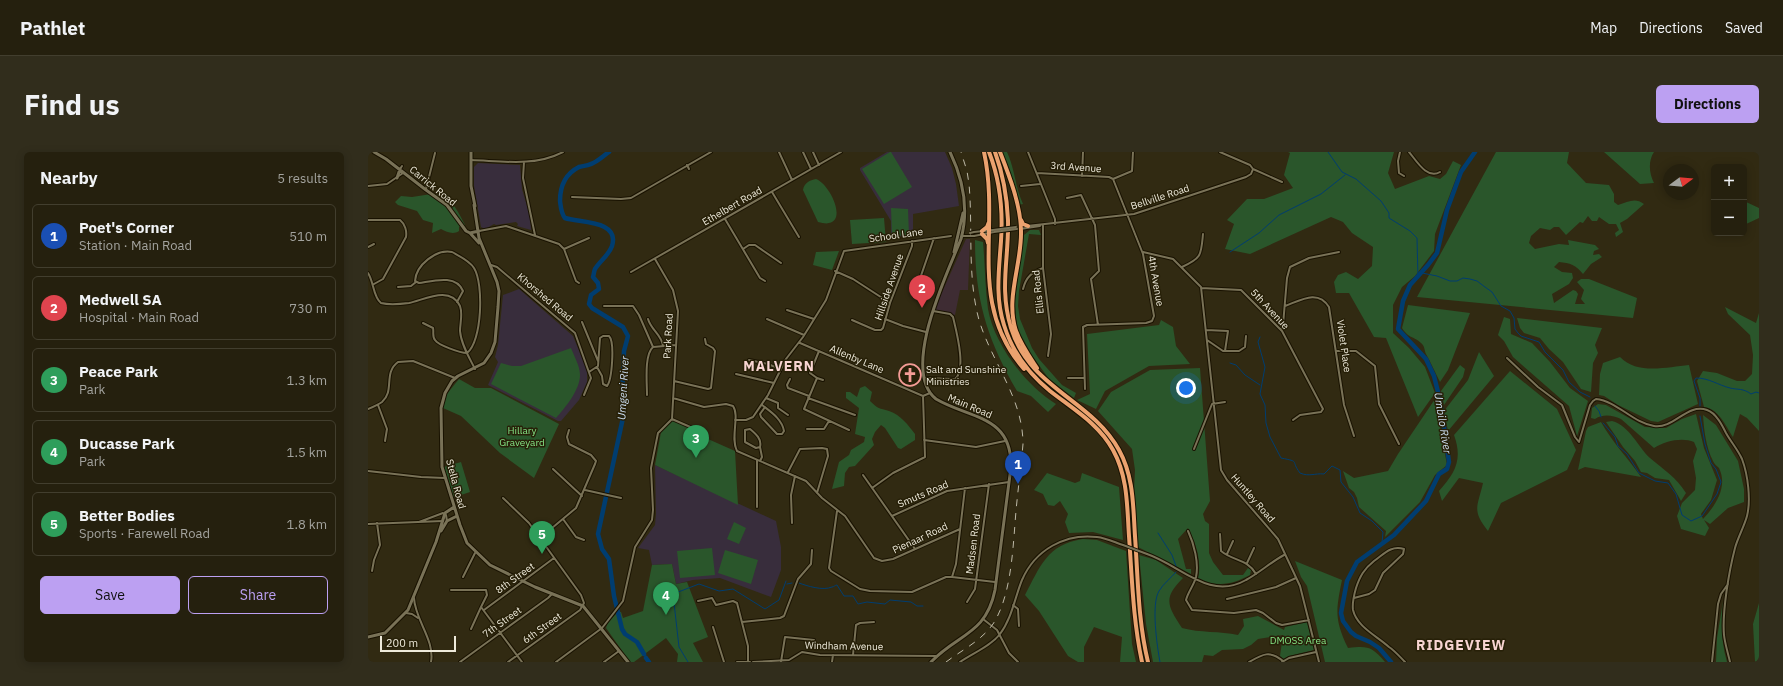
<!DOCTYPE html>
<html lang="en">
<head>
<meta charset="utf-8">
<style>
  body { margin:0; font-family:"IBM Plex Sans",sans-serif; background:#312d1c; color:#f1f3f6 }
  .controls { position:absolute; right:12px; top:12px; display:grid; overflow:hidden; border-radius:6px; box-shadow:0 2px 10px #0003 }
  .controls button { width:36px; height:36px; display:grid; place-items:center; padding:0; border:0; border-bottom:1px solid #423e2e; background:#25200e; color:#f1f3f6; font:20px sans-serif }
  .compass { position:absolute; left:1295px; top:12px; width:36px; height:36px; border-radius:50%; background:#25200e; box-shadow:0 2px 10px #0003; rotate:74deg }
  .scale { position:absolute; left:12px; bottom:10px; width:76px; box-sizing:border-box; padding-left:4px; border:2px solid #eeeadb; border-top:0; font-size:11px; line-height:14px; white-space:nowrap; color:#eeeadb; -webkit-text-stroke:3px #272008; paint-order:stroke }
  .you { position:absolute; left:818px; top:236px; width:14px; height:14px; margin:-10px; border:3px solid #fff; border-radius:50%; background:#1a73e8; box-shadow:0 0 0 6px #1a73e833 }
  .badge { display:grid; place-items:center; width:26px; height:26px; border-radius:50%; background:#bca0f2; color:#fff; font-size:13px; font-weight:700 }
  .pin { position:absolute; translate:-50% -33px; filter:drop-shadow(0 1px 2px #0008) }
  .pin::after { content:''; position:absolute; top:21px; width:14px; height:12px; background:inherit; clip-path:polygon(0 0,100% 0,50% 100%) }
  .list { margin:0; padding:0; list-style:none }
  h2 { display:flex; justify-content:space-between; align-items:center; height:52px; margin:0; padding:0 16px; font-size:17px }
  h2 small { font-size:13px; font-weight:400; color:#a3a39e }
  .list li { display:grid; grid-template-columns:26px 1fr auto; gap:12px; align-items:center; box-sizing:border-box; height:64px; margin:0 8px 8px; padding:0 8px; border:1px solid #423e2e; border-radius:6px }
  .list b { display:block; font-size:15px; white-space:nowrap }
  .list p { margin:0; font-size:13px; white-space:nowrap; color:#a3a39e }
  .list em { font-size:13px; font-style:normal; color:#a3a39e }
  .actions { display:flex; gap:8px; padding:12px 16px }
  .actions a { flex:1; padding:9px 0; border:1px solid #bca0f2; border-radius:6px; text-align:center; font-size:14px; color:#bca0f2 }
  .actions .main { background:#bca0f2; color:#111 }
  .map { position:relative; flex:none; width:1391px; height:510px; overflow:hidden; border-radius:6px }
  header { display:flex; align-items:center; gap:24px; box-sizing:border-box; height:56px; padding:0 20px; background:#25200e; border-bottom:1px solid #423e2e }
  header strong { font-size:19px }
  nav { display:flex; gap:22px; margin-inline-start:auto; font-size:14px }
  .intro { display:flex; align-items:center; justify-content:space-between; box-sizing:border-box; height:96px; padding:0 24px }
  h1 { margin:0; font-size:28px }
  .button { padding:10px 18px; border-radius:6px; background:#bca0f2; color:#111; font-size:14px; font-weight:700 }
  main { display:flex; gap:24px; padding:0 24px }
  aside { flex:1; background:#25200e; border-radius:6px; box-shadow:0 2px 10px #0003 }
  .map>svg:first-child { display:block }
  .commercial { fill:#3e2c33 }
  .education { fill:#382d3c }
  .green { fill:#2a562b }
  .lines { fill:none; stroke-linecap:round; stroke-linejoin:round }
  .stream { stroke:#003d70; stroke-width:1 }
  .river { stroke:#003d70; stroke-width:4.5 }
  .street-casing { stroke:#191200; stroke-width:4 }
  .secondary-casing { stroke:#191200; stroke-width:5 }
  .highway-casing { stroke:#191200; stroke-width:6 }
  .street { stroke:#797257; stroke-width:2 }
  .secondary { stroke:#797257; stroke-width:3 }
  .highway { stroke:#eba26f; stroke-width:4 }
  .rail { stroke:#bebaa8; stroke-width:1; stroke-dasharray:7 7; stroke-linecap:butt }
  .street-bridge-casing { stroke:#191200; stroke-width:4; stroke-linecap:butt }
  .street-bridge { stroke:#797257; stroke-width:2 }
  .labels { text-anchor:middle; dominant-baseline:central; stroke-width:3; stroke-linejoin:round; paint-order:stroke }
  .street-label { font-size:10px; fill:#eeeadb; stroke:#272008 }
  .poi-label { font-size:10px; fill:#eeeadb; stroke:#272008; text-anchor:start }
  .park-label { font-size:10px; fill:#84e586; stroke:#272008 }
  .water-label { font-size:11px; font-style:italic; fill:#cbddf0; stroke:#272008 }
  .district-label { font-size:14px; font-weight:bold; letter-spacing:1px; fill:#f8d5d2; stroke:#272008 }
</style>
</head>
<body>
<header>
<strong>Pathlet</strong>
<nav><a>Map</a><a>Directions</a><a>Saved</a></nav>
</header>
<div class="intro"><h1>Find us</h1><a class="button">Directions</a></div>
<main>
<aside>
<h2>Nearby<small>5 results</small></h2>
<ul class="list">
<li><span class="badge" style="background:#1a4fb4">1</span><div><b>Poet's Corner</b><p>Station · Main Road</p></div><em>510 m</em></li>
<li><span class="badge" style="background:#e0444e">2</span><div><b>Medwell SA</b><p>Hospital · Main Road</p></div><em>730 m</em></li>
<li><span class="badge" style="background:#2e9e5b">3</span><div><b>Peace Park</b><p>Park</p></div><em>1.3 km</em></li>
<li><span class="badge" style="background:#2e9e5b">4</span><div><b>Ducasse Park</b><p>Park</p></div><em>1.5 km</em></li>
<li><span class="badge" style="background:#2e9e5b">5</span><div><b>Better Bodies</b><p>Sports · Farewell Road</p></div><em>1.8 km</em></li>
</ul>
<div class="actions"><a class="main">Save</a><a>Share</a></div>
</aside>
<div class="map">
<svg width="1391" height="510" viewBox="0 0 1391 510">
  <rect width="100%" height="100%" fill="#312a12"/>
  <path class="commercial" d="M598 87H602L600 138H592L587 163 566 158Z"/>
  <path class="education" d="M519 0H577L584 16 588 32 591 54 545 62V84L523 85V69L492 18V16Z
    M110 11 152 13 154 37 162 64 163 78 149 74 150 72 148 70 128 73 126 72 119 76H115L113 75 106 34V15Z
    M151 137 205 184 219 218V230L211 248 193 269H190L120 233 130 210 127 205 130 193 135 143Z
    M287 313 408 369 413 395V418L403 445 352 426 325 428 308 432 304 412 284 413 281 398 270 396 287 373 288 362Z"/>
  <path class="green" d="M522 0H523L544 35 516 52 494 17Z
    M633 0H639C647 17 647 35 655 52L650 53Z
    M920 0H1026L1020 21 1027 37 1061 24 1072 27 1078 22 1085 9 1093 13 1067 82 1066 99 1047 124 1034 135 1025 153V181L1041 196 1057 215 1067 241 1050 265 1018 186 1006 185 981 141H968L966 130 970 123 978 120 990 127 1004 114 1005 95 984 81 975 70 963 65 882 102 857 97 866 72 859 68 879 47H896L925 36 916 23 922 1Z
    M1128 0H1201L1199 11 1218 31 1241 33 1246 42V50L1250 53C1260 50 1267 45 1276 52L1259 67 1252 71 1255 80 1248 85 1247 81 1251 78 1248 72H1241L1231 65 1229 69H1224L1220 64 1215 71 1212 70 1198 83 1191 75H1186L1182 78 1172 76 1163 84 1161 91 1167 97 1191 92 1201 93 1200 88 1227 93 1231 97 1226 99 1225 103 1231 102 1234 105 1223 112 1215 122C1208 113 1202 111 1191 110L1186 115 1194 120 1204 121 1205 126 1201 132 1184 142 1186 151 1205 138 1208 139 1210 142 1207 152H1217L1213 147 1216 138 1209 130 1213 127H1221L1269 146 1265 166 1049 145Z
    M1236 0H1286C1280 9 1281 21 1286 31L1272 32Z
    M448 27C464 33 484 80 450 70L435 38C436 31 442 28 448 27Z
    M70 41C84 46 91 61 97 73L91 75V79C85 83 79 80 73 77L64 81 65 71 55 68 49 59 30 53 27 50 33 44 44 45Z
    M1376 49 1391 56V66L1376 73Z
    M523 56 540 57 541 83 524 84Z
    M516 66 518 90 484 92 482 68Z
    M662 78H671L673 83 661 82 651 139 650 154 652 167 664 196 671 207 694 233 708 241 706 246 681 227 665 205 650 178 647 163V147L656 83Z
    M607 88 615 90C617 112 617 135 620 157 626 192 658 234 688 252L680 260 663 244 649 239C619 187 607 148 607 88Z
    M471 99 464 118 445 113 448 100Z
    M1040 153 1102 161 1080 218 1072 230C1067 220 1063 211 1058 202 1056 198 1057 194 1053 191 1046 184 1041 187 1034 176Z
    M1357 155 1388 171 1391 161V279L1379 266 1372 262 1365 285C1357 273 1351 257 1336 255L1329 229 1335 219 1349 221 1369 229H1377L1384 222 1385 203 1382 183 1360 162Z
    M1136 165 1142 167 1143 182 1164 191 1182 210 1202 236 1220 249 1209 284 1201 254 1145 205 1136 189 1130 183Z
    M1149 166 1234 176 1227 193 1230 201 1225 211 1223 240 1213 237 1195 210 1181 197 1172 186 1156 181 1152 176Z
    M793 168 805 175 808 194 822 212 781 214 737 239 728 257 709 248 722 242 719 182 791 173Z
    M203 196C206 204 212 214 212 223 212 238 197 256 188 266L123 232 133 211 144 214H153Z
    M1111 200 1126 224 1080 279 1076 259 1100 228Z
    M1252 205C1269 223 1299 215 1321 213L1330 252 1290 270 1283 269 1250 253 1236 244 1231 243 1232 222 1235 211Z
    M1092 213 1097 217 1095 225 1076 253 1073 239Z
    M832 216 842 349 835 362 837 369 841 372V401L845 410 855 423H875L880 416 883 418 882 423C863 433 850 435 830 427 834 410 828 391 820 376L810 387 818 417H823V422L770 395 766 339 767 318 764 297 730 259 743 240 782 218Z
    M1142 219 1189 257 1208 298 1199 318 1133 351 1120 379C1103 358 1110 354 1115 331L1091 326 1074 349 1071 339C1087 321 1095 308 1086 283Z
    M91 227 107 236H123L191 272 166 326 132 301 93 264 75 256 78 243Z
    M497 234 504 240 502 249C510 257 511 256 521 259 533 263 540 273 547 282V288L533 297 530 296 517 276 513 273 507 280 504 287 506 293 487 314 481 315 477 321 476 334 464 337 471 310 481 303 483 298 496 290 497 285 487 282 491 256 478 246V240H482L489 245 492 236Z
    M1067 247 1079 313 1067 323 1052 350 1017 385 1018 379 991 355 989 346 986 340 981 336 975 319 986 326 1020 319 1030 302Z
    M1230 252 1238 253 1277 275 1298 276 1314 267 1328 262 1336 296 1349 328 1343 348 1333 362 1335 367C1348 353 1360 335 1351 316 1349 314 1346 312 1345 309 1338 295 1336 279 1335 263L1348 273 1370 309 1376 337V350L1360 356 1342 372 1336 368 1341 376 1337 384 1313 377 1309 364 1314 351 1327 338 1328 326 1325 309 1329 297 1326 290C1314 285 1297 289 1286 296L1253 267C1244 263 1235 262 1227 267L1223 266 1224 256Z
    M304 268 340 280V287L367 299 370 353 287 313 293 280Z
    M1244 269C1262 274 1269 294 1282 306 1296 318 1308 325 1318 341L1313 349 1301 328 1287 326 1279 321 1273 320 1267 309 1255 295 1238 270Z
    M1233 270C1244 290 1260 306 1273 325L1217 315 1210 318 1218 279 1220 275Z
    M93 310 102 340 84 346 76 315Z
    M679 321 707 331 712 329 714 321 751 335 755 388 725 380 701 381 697 370 700 362 692 349 686 354 680 353 675 342 666 338Z
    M366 370 378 376 371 392 359 387Z
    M715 387 729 388 758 399 764 492 768 510H752L754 485 726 475 716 495V510H710L700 504 671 459 657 443C672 415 679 392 715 387Z
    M344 396 347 423 312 426 309 399Z
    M357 398 390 408 383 432 350 421Z
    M771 403 788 408 815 426C795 446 799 453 814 476 832 481 852 479 870 483L876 474 875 467 890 464 916 478 917 475 939 470 946 498 921 504 916 507 912 504 915 483 890 487 883 493 875 497 854 498 845 504 836 503 834 510H785L778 472Z
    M927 409 974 428C968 458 966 467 980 496 1000 494 1003 494 1017 510H957L939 434 933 425Z
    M304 412 308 432 319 430 340 485 325 491 335 510H309L310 502 298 486 266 510H262L238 476 240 470 250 460H253L255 466 275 459 284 413Z
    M1355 449C1353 471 1353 489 1359 510H1348L1349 486Z
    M1391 451V510H1387L1385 472Z"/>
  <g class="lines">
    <path class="stream" d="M960 0 974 20 988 27 1013 49 1021 61V66L1042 79 1049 86 1050 126
      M862 100 891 81 911 63 953 42 977 23
      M1054 121 1069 124 1082 129H1089L1095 126 1102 127 1109 129 1117 135 1124 140 1133 154 1142 159 1146 166 1147 177 1150 181 1153 184 1171 190 1177 200 1195 218 1201 230 1212 240 1222 245
      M892 185 890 190 897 215 892 242 897 253 898 271 902 285 913 306C933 310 922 308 932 321 941 325 947 321 956 322L964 314 972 318 973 330 985 345 992 361 1004 369 1015 380 1014 391
      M862 211 868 213 877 223 892 233
      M1227 254 1231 259 1233 265
      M1332 254V246L1326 229 1328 226C1341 226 1350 233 1362 236 1370 238 1375 236 1383 242L1388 240 1391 241
      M1235 271 1247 285 1250 294 1259 302 1271 321 1287 329 1300 331 1308 342 1314 363 1323 369 1334 364 1349 342 1353 330 1348 317 1343 311 1337 292 1332 264
      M790 381 804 403 808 414
      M431 431C439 434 455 439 464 435 466 435 467 433 469 433L476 444H485L490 452 499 450 517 452 522 448 543 450 549 454H555
      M419 432 424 431
      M320 510 311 495 305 442 331 432 351 439 365 437 397 457 411 448 418 429
      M792 510C789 494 783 452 791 439 795 432 803 426 808 420"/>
    <path class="river" d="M241 0C235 4 229 10 223 12 219 14 214 14 211 15 197 22 192 35 192 49 193 56 193 61 197 66 212 71 252 68 244 94 241 103 232 109 227 117 226 119 226 122 225 125L230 131 231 137 223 143 221 152 224 156 255 175 260 184 256 199 254 247 256 261 230 382 234 397 241 407 246 444 254 477 257 482 269 490 276 502
      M278 506 281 510
      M1023 510 1011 496 1002 490 988 484 983 480 975 469 973 461 979 429 989 410 1026 383 1058 349 1071 322 1079 317 1081 310 1072 248 1066 224 1058 207 1030 177 1035 149 1042 133 1060 113 1069 101 1079 58 1093 20 1107 0"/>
    <g class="street-casing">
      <path id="street" d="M411 0 424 28
        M435 0 443 17
        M445 0 451 13
        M660 0 687 67V72
        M852 0 882 13 885 17
        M1032 0 1030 9 1031 21 1036 24
        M1041 0C1048 8 1059 28 1072 20
        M103 8C134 9 166 15 195 0
        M156 10 155 26 167 83
        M319 13 321 17
        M32 17 34 14
        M885 17 914 30
        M669 21 741 25 745 27
        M714 24 715 0
        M745 27 764 19 765 0
        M0 34 19 32 35 21
        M653 34 672 32
        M58 37 67 1
        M404 40 431 85
        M204 45 253 47 263 46 343 0
        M699 46 713 43 727 73 731 119 723 127 730 173
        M357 67 392 126 397 129
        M0 68H32C37 72 39 79 38 85L15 127 6 132
        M675 73V116L683 182 680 204
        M659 74 766 62 878 25 883 22 885 17
        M652 77 672 74
        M111 79 138 74 191 92 196 97 208 129 211 131
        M606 80 625 78
        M594 84H603
        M606 84 626 80
        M0 95 6 92
        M196 97 221 86
        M375 97 381 93H387L413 111
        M775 100 805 107 833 135 853 318 859 328 910 387 932 434 951 510
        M287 107 305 138 310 159 304 267
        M123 113 129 115 207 181 223 226 216 243
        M814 115C834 106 833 103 835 82
        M467 119 485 127 522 151
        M263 120 473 0
        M0 121C6 130 5 145 13 151 21 153 33 152 41 151 56 148 82 133 92 154 95 162 92 171 92 179 93 192 101 205 107 217
        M30 135 43 134 48 130
        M833 136 873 138 914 179 955 257 953 260 932 263 925 268
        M655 137C658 125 664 120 675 116
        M546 144 566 86
        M236 154H265L271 163 285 195 308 193
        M917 154C933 148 950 137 961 155L976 253 986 284
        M419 158 446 167
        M280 167C283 178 294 183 295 194
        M399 167 436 183
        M517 167 535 174 558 180
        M484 168 507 178H513L515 176 522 151 544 94V89
        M214 170 230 209
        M55 171 65 176C66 180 64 185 67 188 70 193 92 201 99 201 114 190 116 132 106 116 102 109 91 104 84 100 68 97 48 113 47 129L51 131C65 129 88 122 95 139L89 150
        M838 178 860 179 857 199
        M913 178 915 173 919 126 922 115 941 106 971 100
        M839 188 855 199H871L877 195 878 184
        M432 191 555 244 562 241
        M451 199 442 221 449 226 436 257 481 278
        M968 199H988L1007 214 1011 252 1031 292
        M1139 206 1170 235 1194 253 1207 285 1211 290 1222 253 1225 249 1228 247C1249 249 1265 271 1286 274 1306 277 1319 251 1339 258 1348 261 1354 273 1358 281 1363 290 1370 298 1374 307 1380 323 1383 348 1379 364 1376 375 1370 385 1367 396 1361 419 1354 460 1356 483 1357 492 1360 501 1362 510
        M381 208 400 212 412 217
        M221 220 230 214 232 186 235 184H241C247 190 244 228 239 234L235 232 234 224 229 215
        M368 222 406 231
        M449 226 455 228
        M557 226 587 227C599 218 588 178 585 165L582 162 565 159
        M700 226H716
        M422 227 419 233 420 236 441 244
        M306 229 340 237 343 236 347 199 345 196 338 192 337 187
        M717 237 715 175 719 173 778 171 784 169 786 164 775 102 745 27
        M279 243C279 231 276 203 285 195
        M305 246 336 255 358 252 365 254C372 264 362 286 369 299L438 329 454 346 477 364 506 406 514 409 525 407 592 377
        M398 246 410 251V256L420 263
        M440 246 487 263
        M10 253 19 277 17 289
        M394 253C403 260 414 267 416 279L414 282H409L393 265 392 262 397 255
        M0 257C5 255 10 253 14 250 27 239 15 221 30 210L45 209 87 226
        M304 267 336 281
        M367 268H378L385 265 400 243 418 207 435 185 458 148 476 99 583 84
        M439 277H456L461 269
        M556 288 608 295 637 289
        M392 295C394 287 388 282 382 277L377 278V290L388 296 392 295 394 305 392 309
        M826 297 844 252 857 250
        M185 317 214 344
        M0 319 53 325 77 326
        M420 320 432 297 454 296 459 297 460 304 449 341
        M495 323 547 397
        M504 336 525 321 557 305 555 244
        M217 338 253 346
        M135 346 161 371 213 443 216 451 212 458 140 510
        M389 355V308
        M469 359 461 416 463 419 492 437 502 439 544 440 578 425H584L627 430
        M524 364 579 339 641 330
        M195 367 208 385 216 388
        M51 370 75 361 78 363 79 369
        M424 371 423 343 427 324
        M0 372 75 369
        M820 379C826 392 831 411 828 425 826 433 820 440 818 448L824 458 866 461 888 458 895 461 908 471 914 473 941 468
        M852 382 853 399C865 409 880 407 888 422
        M172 386 208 356 227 312 228 309 223 303 201 292 199 285 201 278
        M779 402C812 413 841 449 878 428 891 421 903 410 916 403
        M859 402 865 389
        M879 411 886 396
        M4 419 6 408 12 393 9 371
        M95 425 107 401
        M584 425 588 412 597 336
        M83 438H118L119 443 113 455 154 510
        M46 446C47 468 67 488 63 510
        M986 446 1001 442 1007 438 1015 421 1035 402 1036 397C1023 393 1016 402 1006 409 996 417 992 424 988 436 986 443 984 451 985 458 989 475 1009 484 1021 495 1027 499 1032 505 1037 510
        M859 447 908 435 928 426
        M330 449 344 446 348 453 365 449 369 451 380 494V510
        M599 450 607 437 621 332
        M645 453 650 457 651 474
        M116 458 186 406
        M38 461 44 462 50 466
        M615 467 629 478 641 501 650 510
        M374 470 412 466 416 464 430 427 443 412 444 398
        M345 475 356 510
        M103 477 113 455
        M485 503 488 473 492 471 506 470
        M92 510 180 446 184 442
        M188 510 234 476 255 449 267 395 284 368 285 358 283 316 290 281 304 267
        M236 510 251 499
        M369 510H382
        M385 510 421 508 434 500 452 503 569 504
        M413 510 417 485 446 488
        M464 510 465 503
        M592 510C605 501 623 494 632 482 644 466 647 445 654 428 667 398 697 381 729 385 738 386 746 390 755 393
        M881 510C895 502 902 498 915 509
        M914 510 921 506 948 500
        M1344 510 1350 452 1353 442 1360 432"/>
    </g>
    <g class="secondary-casing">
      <path id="secondary" d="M6 0 18 7 58 38 79 53 98 79 102 81 111 79
        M103 0V34L107 54
        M29 26 32 17
        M106 53 111 86 129 130 131 139 130 155 127 190 123 201 116 211 90 224 84 229 77 241 73 256 74 315 92 373 99 391 122 413 167 435 215 454 260 510
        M102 81 111 91
        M586 100 595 61
        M73 379 79 369 89 364
        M0 485 17 481 40 458 68 390 77 361 86 355
        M563 510C589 482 618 483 627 438L643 315C644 263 602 267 568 247 532 218 579 122 593 87 601 57 595 27 582 0"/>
    </g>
    <g class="highway-casing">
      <path id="highway" d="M616 0C633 78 598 150 656 217
        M621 0C632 28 635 60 633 89 631 118 627 145 636 173 644 199 661 222 682 239 705 257 731 272 745 298 760 325 759 355 761 384 764 426 765 468 774 510
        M627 0C635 22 639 45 640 68 641 107 631 136 643 176 662 237 723 247 751 298 766 325 765 355 767 384 770 426 770 469 780 510
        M632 0C641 23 653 54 653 79 654 112 637 146 648 179 653 193 661 204 669 216
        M653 68 655 72 660 74
        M614 79 619 75 621 70
        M614 82 619 87 620 91"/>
    </g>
    <use href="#street" class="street"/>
    <use href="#secondary" class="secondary"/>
    <use href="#highway" class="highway"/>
    <path class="rail" d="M578 510C594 498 613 489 625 472 644 443 645 393 648 359 650 337 653 315 655 292 655 246 624 211 611 168 599 124 605 76 601 32L599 19 593 0"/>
    <g class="street-bridge-casing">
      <path id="street-bridge" d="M625 78 648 75
        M626 80 649 77
        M602 81 606 80
        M603 84H606
        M755 393 779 402"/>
    </g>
    <use href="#street-bridge" class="street-bridge"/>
  </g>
  <defs>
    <g id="church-ring" transform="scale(1.15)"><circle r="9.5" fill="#272008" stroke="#f59c96" stroke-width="1.5"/><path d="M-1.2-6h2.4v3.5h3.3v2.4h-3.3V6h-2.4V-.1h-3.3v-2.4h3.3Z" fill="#f59c96"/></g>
  </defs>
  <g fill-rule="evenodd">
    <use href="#church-ring" x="542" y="223"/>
  </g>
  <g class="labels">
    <g class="street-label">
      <text transform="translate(708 15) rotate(4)">3rd Avenue</text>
      <text transform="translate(65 34) rotate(39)">Carrick Road</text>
      <text transform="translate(792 45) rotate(-18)">Bellville Road</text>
      <text transform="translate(364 54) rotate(-30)">Ethelbert Road</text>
      <text transform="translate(528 83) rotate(-8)">School Lane</text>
      <text transform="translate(788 129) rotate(80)">4th Avenue</text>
      <text transform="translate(521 135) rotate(-71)">Hillside Avenue</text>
      <text transform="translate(670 140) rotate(-96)">Ellis Road</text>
      <text transform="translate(177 145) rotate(40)">Khorshed Road</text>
      <text transform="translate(902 157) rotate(47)">5th Avenue</text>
      <text transform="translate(300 184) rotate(-87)">Park Road</text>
      <text transform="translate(976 194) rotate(82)">Violet Place</text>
      <text transform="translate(489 207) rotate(23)">Allenby Lane</text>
      <text transform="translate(602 254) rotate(23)">Main Road</text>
      <text transform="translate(88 332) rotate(75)">Stella Road</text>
      <text transform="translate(555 342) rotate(-23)">Smuts Road</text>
      <text transform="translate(885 346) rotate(49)">Huntley Road</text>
      <text transform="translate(552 386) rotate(-25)">Pienaar Road</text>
      <text transform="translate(605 392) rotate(-83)">Madsen Road</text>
      <text transform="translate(147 426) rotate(-36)">8th Street</text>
      <text transform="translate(134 470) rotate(-36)">7th Street</text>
      <text transform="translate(174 476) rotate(-36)">6th Street</text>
      <text transform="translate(476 494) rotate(1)">Windham Avenue</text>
    </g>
    <g class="poi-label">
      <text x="558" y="217">Salt and Sunshine<tspan x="558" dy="12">Ministries</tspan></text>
    </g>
    <g class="park-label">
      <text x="154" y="278">Hillary<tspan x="154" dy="12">Graveyard</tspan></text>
      <text x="930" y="488">DMOSS Area</text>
    </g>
    <g class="water-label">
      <text transform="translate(255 236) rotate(-87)">Umgeni River</text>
      <text transform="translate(1075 271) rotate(81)">Umbilo River</text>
    </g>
    <g class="district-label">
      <text x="411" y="214">MALVERN</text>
      <text x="1093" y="493">RIDGEVIEW</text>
    </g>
  </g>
</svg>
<div class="controls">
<button>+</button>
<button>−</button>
</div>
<svg class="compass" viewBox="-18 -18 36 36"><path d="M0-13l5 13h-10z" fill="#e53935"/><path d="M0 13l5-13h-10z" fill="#a3a39e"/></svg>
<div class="scale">200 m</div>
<div class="you"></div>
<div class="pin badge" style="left:650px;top:332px;background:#1a4fb4">1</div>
<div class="pin badge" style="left:554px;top:156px;background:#e0444e">2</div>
<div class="pin badge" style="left:328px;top:306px;background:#2e9e5b">3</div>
<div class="pin badge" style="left:298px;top:463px;background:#2e9e5b">4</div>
<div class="pin badge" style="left:174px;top:402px;background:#2e9e5b">5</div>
</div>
</main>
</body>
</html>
